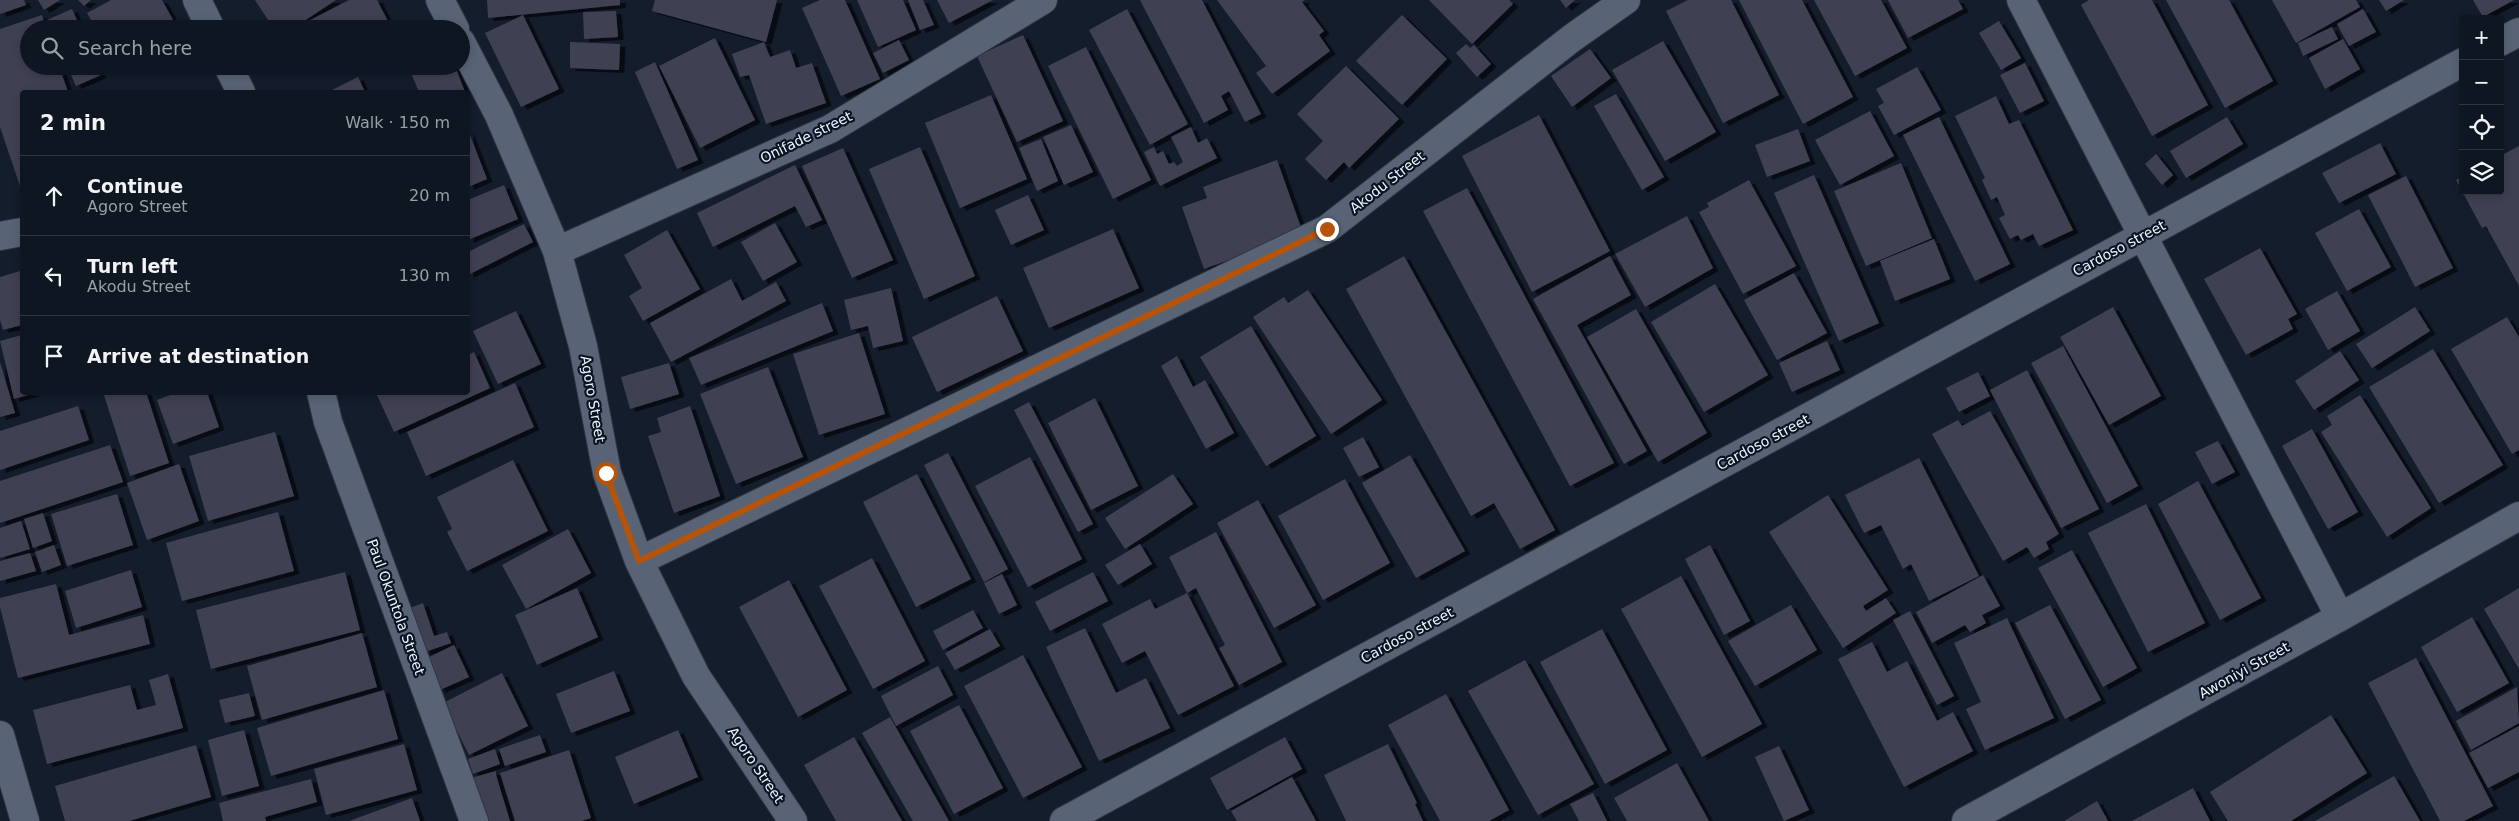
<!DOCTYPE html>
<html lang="en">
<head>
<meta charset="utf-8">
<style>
  body { margin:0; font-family:"DejaVu Sans",sans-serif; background:#171f2a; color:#f1f3f6 }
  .controls { position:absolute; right:15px; top:15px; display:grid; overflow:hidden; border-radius:5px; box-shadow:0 2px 8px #0003 }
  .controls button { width:45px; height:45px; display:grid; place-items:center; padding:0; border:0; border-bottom:1px solid #2e353f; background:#0e1621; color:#f1f3f6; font:25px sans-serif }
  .stop { position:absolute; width:15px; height:15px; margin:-11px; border:4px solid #b45309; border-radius:50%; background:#fff }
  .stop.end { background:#b45309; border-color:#fff; box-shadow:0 1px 5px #0008 }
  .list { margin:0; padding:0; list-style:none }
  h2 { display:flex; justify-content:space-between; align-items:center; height:65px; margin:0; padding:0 20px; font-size:21px }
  h2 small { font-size:16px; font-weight:400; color:#9b9fa5 }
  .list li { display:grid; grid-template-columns:32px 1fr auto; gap:15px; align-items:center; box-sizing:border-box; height:80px; padding:0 20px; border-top:1px solid #2e353f }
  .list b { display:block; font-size:19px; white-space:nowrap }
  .list p { margin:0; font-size:16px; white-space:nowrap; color:#9b9fa5 }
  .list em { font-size:16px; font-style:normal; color:#9b9fa5 }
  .icon { flex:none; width:28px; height:28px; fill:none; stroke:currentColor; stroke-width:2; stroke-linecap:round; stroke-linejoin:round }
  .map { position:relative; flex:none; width:2519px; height:821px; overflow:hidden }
  .search { position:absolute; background:#0e1621; box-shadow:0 2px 8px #0003; left:20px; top:20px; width:450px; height:55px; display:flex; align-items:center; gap:12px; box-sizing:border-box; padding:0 18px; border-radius:28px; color:#9b9fa5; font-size:19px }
  .panel { position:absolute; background:#0e1621; box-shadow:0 2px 8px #0003; left:20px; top:90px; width:450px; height:305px; border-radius:5px }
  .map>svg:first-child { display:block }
  .building { fill:#404053; filter:url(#shadow) }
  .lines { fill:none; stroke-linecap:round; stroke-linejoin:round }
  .minor-casing { stroke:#313643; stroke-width:30 }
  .minor { stroke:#586476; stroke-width:28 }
  .route { stroke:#b45309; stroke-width:6 }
  .labels { text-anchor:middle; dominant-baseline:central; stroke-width:4.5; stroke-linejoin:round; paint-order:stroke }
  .street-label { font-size:14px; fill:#edf4ff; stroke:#0a1422 }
</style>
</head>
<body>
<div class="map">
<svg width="2519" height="821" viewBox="0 0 2519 821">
  <defs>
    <filter id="shadow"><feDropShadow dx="5.5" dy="3" stdDeviation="0" flood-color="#0009"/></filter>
  </defs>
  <rect width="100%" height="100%" fill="#131d2c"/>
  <path class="building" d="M0 0H24L26 5 0 14Z
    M38 0H60L44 10Z
    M78 0H91L84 6Z
    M111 0H162L178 29H96L87 13Z
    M255 0H336L292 29H274Z
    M349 0H377L391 27 293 29Z
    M487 0H620V5L488 18Z
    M655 0H777L766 42 652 11Z
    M820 0H845L880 79 841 96 802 8Z
    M857 0H903L916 30 878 47Z
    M908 0H923L934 25 920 30Z
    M937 0H993L949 23Z
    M1140 0H1202L1261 114 1245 122 1229 91 1221 96 1228 110 1204 123Z
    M1217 0H1305L1302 2 1324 31 1319 35 1330 51 1272 94 1256 73 1266 66Z
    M1429 0H1509L1513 4 1472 44Z
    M1560 0H1575L1566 8Z
    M1688 0H1731L1779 95 1723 123 1666 11Z
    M1739 0H1802L1853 97 1803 124Z
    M1814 0H1881L1907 48 1855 76Z
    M1888 0H1958L1963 9 1908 38Z
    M2089 0H2152L2208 105 2152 136 2081 5Z
    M2166 0H2229L2273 81 2225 108Z
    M2272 0H2356L2360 7 2296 43Z
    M2379 0H2404L2386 11Z
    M2473 0H2514L2483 17Z
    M72 9 81 29H50L47 20Z
    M1127 9 1188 124 1150 145 1089 30Z
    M2363 9 2376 32 2349 46 2337 24Z
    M616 11 618 37 584 39 583 12Z
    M42 15 46 29H29V66H59L68 92H22L21 189 0 127V29Z
    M523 15 559 89 521 107 485 33Z
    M1402 15 1447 59 1402 105 1356 61Z
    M1999 21 2021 58 2001 70 1979 33Z
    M2332 27 2338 39 2303 56 2298 43Z
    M1023 35 1063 121 1017 142 977 56Z
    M715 38 755 120 700 148 659 66Z
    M2343 39 2360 69 2325 89 2309 58Z
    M899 40 909 60 883 73 873 53Z
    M1663 41 1716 132 1665 161 1612 70Z
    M570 42 620 44 619 70 570 68Z
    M764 42 770 57 790 50 796 68 812 63 826 103 766 124 749 75 740 77 732 54Z
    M1466 44 1470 48 1474 45 1491 64 1477 77 1456 53Z
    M1086 47 1151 180 1113 199 1048 66Z
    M1590 49 1611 78 1572 107 1551 76Z
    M655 62 698 160 677 169 635 72Z
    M2025 63 2044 101 2020 113 2000 75Z
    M67 66H98L101 75 76 86Z
    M408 66H455L465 92H419Z
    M1346 66 1399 119 1349 168 1344 162 1326 180 1305 159 1323 141 1297 114Z
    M1917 67 1941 110 1894 135 1878 106 1884 103 1876 89Z
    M358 77 365 92H328Z
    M1616 94 1664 177 1642 190 1594 106Z
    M991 95 1027 179 960 208 925 123Z
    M1996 96 2009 124 2019 120 2073 230 2039 246 2033 234 2021 240 2018 235 2010 239 1999 218 2005 215 1997 197 1991 200 1982 180 1985 178 1955 116Z
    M1870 111 1894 156 1840 185 1815 140Z
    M1539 115 1610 251 1532 292 1462 156Z
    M1939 117 2010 264 1975 281 1903 135Z
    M2227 117 2243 144 2186 178 2170 151Z
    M1071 125 1093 172 1064 185 1043 137Z
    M1191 127 1198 143 1207 138 1217 158 1160 186 1144 152 1154 147 1157 154 1163 151 1169 164 1174 162 1177 166 1183 162 1171 137Z
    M1798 129 1810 161 1767 177 1755 145Z
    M468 130 487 179 468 187Z
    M1041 139 1058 181 1037 191 1019 148Z
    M2380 143 2396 174 2339 203 2322 173Z
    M2519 146V286L2486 226 2482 228 2456 180 2463 177V191H2500V156Z
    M920 147 975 276 924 299 869 169Z
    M843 148 893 260 852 278 802 166Z
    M2156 154 2173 175 2162 185 2145 164Z
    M1277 160 1303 233 1204 269 1182 207 1207 198 1203 187Z
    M1901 163 1932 238 1866 266 1834 191Z
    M795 165 822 220 806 227 795 206 713 247 697 213Z
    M1814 175 1879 323 1839 341 1774 193Z
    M2406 176 2453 268 2415 287 2368 195Z
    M1749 180 1796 266 1743 294 1699 212 1709 207 1707 203Z
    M504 185 518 219 468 240V200Z
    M1467 188 1614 463 1570 486 1423 211Z
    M1028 195 1044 230 1011 245 995 210Z
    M2359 209 2391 267 2347 291 2315 233Z
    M1687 216 1713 268 1645 307 1615 254Z
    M775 223 797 262 763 281 741 242Z
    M524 224 533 242 468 275V252Z
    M1113 229 1139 288 1049 328 1023 268Z
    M667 230 700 289 643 321 629 296 642 288 624 255Z
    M1934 239 1950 279 1895 301 1880 261Z
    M2260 248 2297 314 2288 319 2293 329 2246 355 2204 279Z
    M1404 256 1555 530 1520 549 1494 503 1471 516 1346 289Z
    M1610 256 1631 295 1577 325 1647 451 1624 464 1533 299Z
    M20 271 22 282V325L3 330 0 320V277Z
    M1794 273 1827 333 1777 360 1744 300Z
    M731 279 742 301 776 282 786 301 671 362 650 323Z
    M1715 284 1768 375 1704 412 1651 322Z
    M891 288 903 341 873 348 868 326 851 330 844 300Z
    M1308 290 1382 400 1331 434 1253 317 1284 297 1288 303Z
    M2337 291 2360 331 2328 350 2305 309Z
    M997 296 1023 351 937 392 912 337Z
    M822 303 833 331 701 385 689 358Z
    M2113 307 2161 396 2109 425 2060 337Z
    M2415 307 2430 331 2372 368 2356 344Z
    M1636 309 1707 433 1658 462 1587 337Z
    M516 311 541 364 498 384 473 331Z
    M2507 317 2519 337V450L2512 454 2451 349Z
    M1251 326 1316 436 1266 466 1200 357Z
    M859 333 885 414 819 435 793 354Z
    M22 335V392L35 393 14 399 0 341Z
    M1827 341 1840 370 1792 392 1779 363Z
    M2063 346 2138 486 2107 503 2031 363Z
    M2433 349 2503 465 2439 503 2369 387Z
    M2340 351 2359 380 2314 410 2295 381Z
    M474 352 490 388 394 432 377 395 381 392H468V355Z
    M1177 356 1193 387 1205 380 1234 433 1206 449 1161 366Z
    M0 362 15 413 0 417Z
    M669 363 679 394 630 409 621 377Z
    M768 367 803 457 736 484 700 394Z
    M2027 370 2099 509 2061 528 1990 390Z
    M1978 372 1990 396 1959 412 1946 388Z
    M515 383 534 427 426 476 407 432Z
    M103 392H146L169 463 130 476Z
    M178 392H207L219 427 173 444 157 400Z
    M2360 395 2431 508 2387 537 2321 432 2332 425 2327 416Z
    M1095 398 1138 486 1091 510 1048 423Z
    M1029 402 1093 524 1078 532 1014 410Z
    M78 406 89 440 0 470V431Z
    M690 406 720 496 674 513 648 436 661 432 657 418Z
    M1990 411 2059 534 2046 542 2049 549 2034 558 2027 547 2003 561 1932 434 1958 420 1962 426Z
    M2312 429 2358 512 2328 529 2282 446Z
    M275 432 294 496 208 521 189 456Z
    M1363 437 1379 467 1359 477 1343 448Z
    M2218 441 2235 472 2212 484 2195 452Z
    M110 445 123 482 0 523V481Z
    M948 453 1008 569 984 582 924 465Z
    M1410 455 1465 551 1416 578 1362 483Z
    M1030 457 1082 559 1028 587 975 486Z
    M1919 458 1979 576 1929 601 1911 564 1903 569 1881 525 1864 533 1845 495Z
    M513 460 548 531 467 571 447 532 452 529 437 497Z
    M179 464 199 521 147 540 127 483Z
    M917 474 971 579 916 607 863 502Z
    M1173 474 1193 504 1125 549 1105 518Z
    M1345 479 1390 563 1323 600 1278 516Z
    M2198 481 2261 598 2220 620 2158 504Z
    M117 494 133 545 67 566 51 514Z
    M1828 495 1888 590 1863 606 1866 611 1886 598 1896 613 1843 648 1769 532Z
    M1258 500 1316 605 1274 628 1217 523Z
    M2146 504 2205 623 2148 652 2088 533Z
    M278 512 294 571 182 601 166 543Z
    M43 513 52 541 33 548 24 519Z
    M21 521 30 549 0 558V528Z
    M568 529 591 573 526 609 502 565Z
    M1216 532 1282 662 1239 685 1219 648 1225 645 1196 588 1187 593 1169 557Z
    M1140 544 1152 564 1118 585 1105 565Z
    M54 545 61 565 42 572 35 552Z
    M1710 545 1750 621 1724 635 1685 559Z
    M2072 550 2137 668 2103 687 2038 568Z
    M30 553 36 571 0 581V561Z
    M872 558 925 661 873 689 819 586Z
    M131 570 142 607 76 628 65 591Z
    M345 572 360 630 211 669 196 610Z
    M1093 572 1108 601 1050 631 1035 602Z
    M1002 574 1017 605 999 614 984 583Z
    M1983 575 2000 606 1982 615 1986 623 1970 632 1965 625 1932 643 1916 612Z
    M1681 576 1762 724 1702 757 1621 609Z
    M789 580 847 690 798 717 739 607Z
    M56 584 69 635 143 615 150 644 18 678 0 607V598Z
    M577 588 598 637 537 665 515 615Z
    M2519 588V669L2484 609Z
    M1187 593 1234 686 1178 715 1145 651 1122 663 1102 624 1150 599 1155 609Z
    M423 603 434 636 447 632 451 643 425 652 410 608Z
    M1791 605 1817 650 1755 686 1728 641Z
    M2050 605 2101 700 2065 719 2015 623Z
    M973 610 983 628 943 650 933 631Z
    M1910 611 1954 696 1937 705 1893 620Z
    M2472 617 2509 683 2457 712 2421 647Z
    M2007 618 2054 718 1985 750 1966 709 1981 702 1954 643Z
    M1085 628 1116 693 1146 678 1170 728 1099 761 1046 647Z
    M990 629 1000 646 955 670 945 653Z
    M1602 629 1667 750 1605 784 1540 662Z
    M362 633 377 687 262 720 247 666Z
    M1872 642 1887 672 1907 661 1937 721 1953 712 1973 751 1904 787 1838 659Z
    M454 645 469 677 440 690 425 659Z
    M1023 655 1082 767 1023 798 964 686Z
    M2416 658 2493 806 2464 821H2440L2368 683Z
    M1525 660 1594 784 1538 815 1468 691Z
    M938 666 953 695 896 726 881 696Z
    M614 671 630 711 571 733 556 694Z
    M502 673 528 726 469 755 443 703Z
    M168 674 183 728 47 764 33 710 130 685 137 710 156 705 149 680Z
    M2517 687 2519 723 2471 750 2456 721Z
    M384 690 398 739 271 776 257 728Z
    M249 693 255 716 225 723 219 700Z
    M1446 694 1509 810 1489 821H1440L1388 725Z
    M959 705 1003 788 954 814 910 731Z
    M2331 715 2367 773 2291 821H2228L2210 792Z
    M890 717 949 821H913L862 733Z
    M2519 726V772L2488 788 2469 753Z
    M244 730 259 786 222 796 208 740Z
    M678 730 698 777 634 804 615 757Z
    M540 735 546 752 505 766 499 749Z
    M854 737 902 821H836L804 765Z
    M1285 737 1302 769 1227 810 1210 778Z
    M404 744 417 790 326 815 314 769Z
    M1388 744 1417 803 1415 804 1423 821H1346L1324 775Z
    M196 745 211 797 129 821H65L55 786Z
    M1779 746 1809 810 1784 821 1755 757Z
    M495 749 500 764 473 774 468 759Z
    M569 750 591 818 581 821H515L500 773Z
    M1677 763 1709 821H1627L1614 798Z
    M496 771V775L510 821H485L471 778Z
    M2394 776 2420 821H2315Z
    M1292 777 1316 821H1237L1231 811Z
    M311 779 317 802 265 817 266 821H223L219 803Z
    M2193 788 2210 821H2132Z
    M1593 793 1607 821H1579L1570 804Z
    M412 798 420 821H349Z
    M2097 801 2108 821H2064Z"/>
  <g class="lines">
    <g class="minor-casing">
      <path id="minor" d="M197 0 211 29
        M440 0 455 29
        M2021 0 2340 617
        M461 42 499 115 557 251 583 346 607 473 639 561 696 676 793 821
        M2500 42 2519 32
        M228 66 241 92
        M0 236 22 232
        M557 251 830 129 1043 0
        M321 392 328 422 474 821
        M639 561 1327 229 1572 38 1626 0
        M0 735 25 821
        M1064 821 2463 62
        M1966 821 2340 617 2519 516"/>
    </g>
    <use href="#minor" class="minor"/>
  </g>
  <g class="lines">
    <path class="route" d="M606 473 639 561 1327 229"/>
  </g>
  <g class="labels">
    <g class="street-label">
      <text transform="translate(806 137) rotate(-26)">Onifade street</text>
      <text transform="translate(1387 182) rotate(-38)">Akodu Street</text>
      <text transform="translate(2119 248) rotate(-28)">Cardoso street</text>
      <text transform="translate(593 399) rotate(80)">Agoro Street</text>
      <text transform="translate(1763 442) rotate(-28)">Cardoso street</text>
      <text transform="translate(396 607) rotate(70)">Paul Okuntola Street</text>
      <text transform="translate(1407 635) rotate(-28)">Cardoso street</text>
      <text transform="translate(2244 670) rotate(-29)">Awoniyi Street</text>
      <text transform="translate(756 765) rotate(56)">Agoro Street</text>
    </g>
  </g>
</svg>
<div class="controls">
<button>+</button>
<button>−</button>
<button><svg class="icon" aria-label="locate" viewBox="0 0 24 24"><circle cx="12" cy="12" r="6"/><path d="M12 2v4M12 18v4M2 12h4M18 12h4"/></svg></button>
<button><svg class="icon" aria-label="layers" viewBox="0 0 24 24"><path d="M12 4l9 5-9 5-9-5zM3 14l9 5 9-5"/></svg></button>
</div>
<div class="stop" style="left:606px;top:473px"></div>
<div class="stop end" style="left:1327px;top:229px"></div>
<div class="search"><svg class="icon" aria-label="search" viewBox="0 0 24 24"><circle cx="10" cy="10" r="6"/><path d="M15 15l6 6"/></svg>Search here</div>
<section class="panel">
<h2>2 min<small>Walk · 150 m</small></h2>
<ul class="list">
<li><svg class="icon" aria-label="ahead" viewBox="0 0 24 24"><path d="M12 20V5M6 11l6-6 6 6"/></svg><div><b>Continue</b><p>Agoro Street</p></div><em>20 m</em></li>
<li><svg class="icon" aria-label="left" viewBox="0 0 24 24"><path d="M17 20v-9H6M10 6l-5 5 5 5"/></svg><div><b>Turn left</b><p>Akodu Street</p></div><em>130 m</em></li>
<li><svg class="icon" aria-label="arrive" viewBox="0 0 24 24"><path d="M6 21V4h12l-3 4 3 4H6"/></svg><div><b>Arrive at destination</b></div></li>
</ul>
</section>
</div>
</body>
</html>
